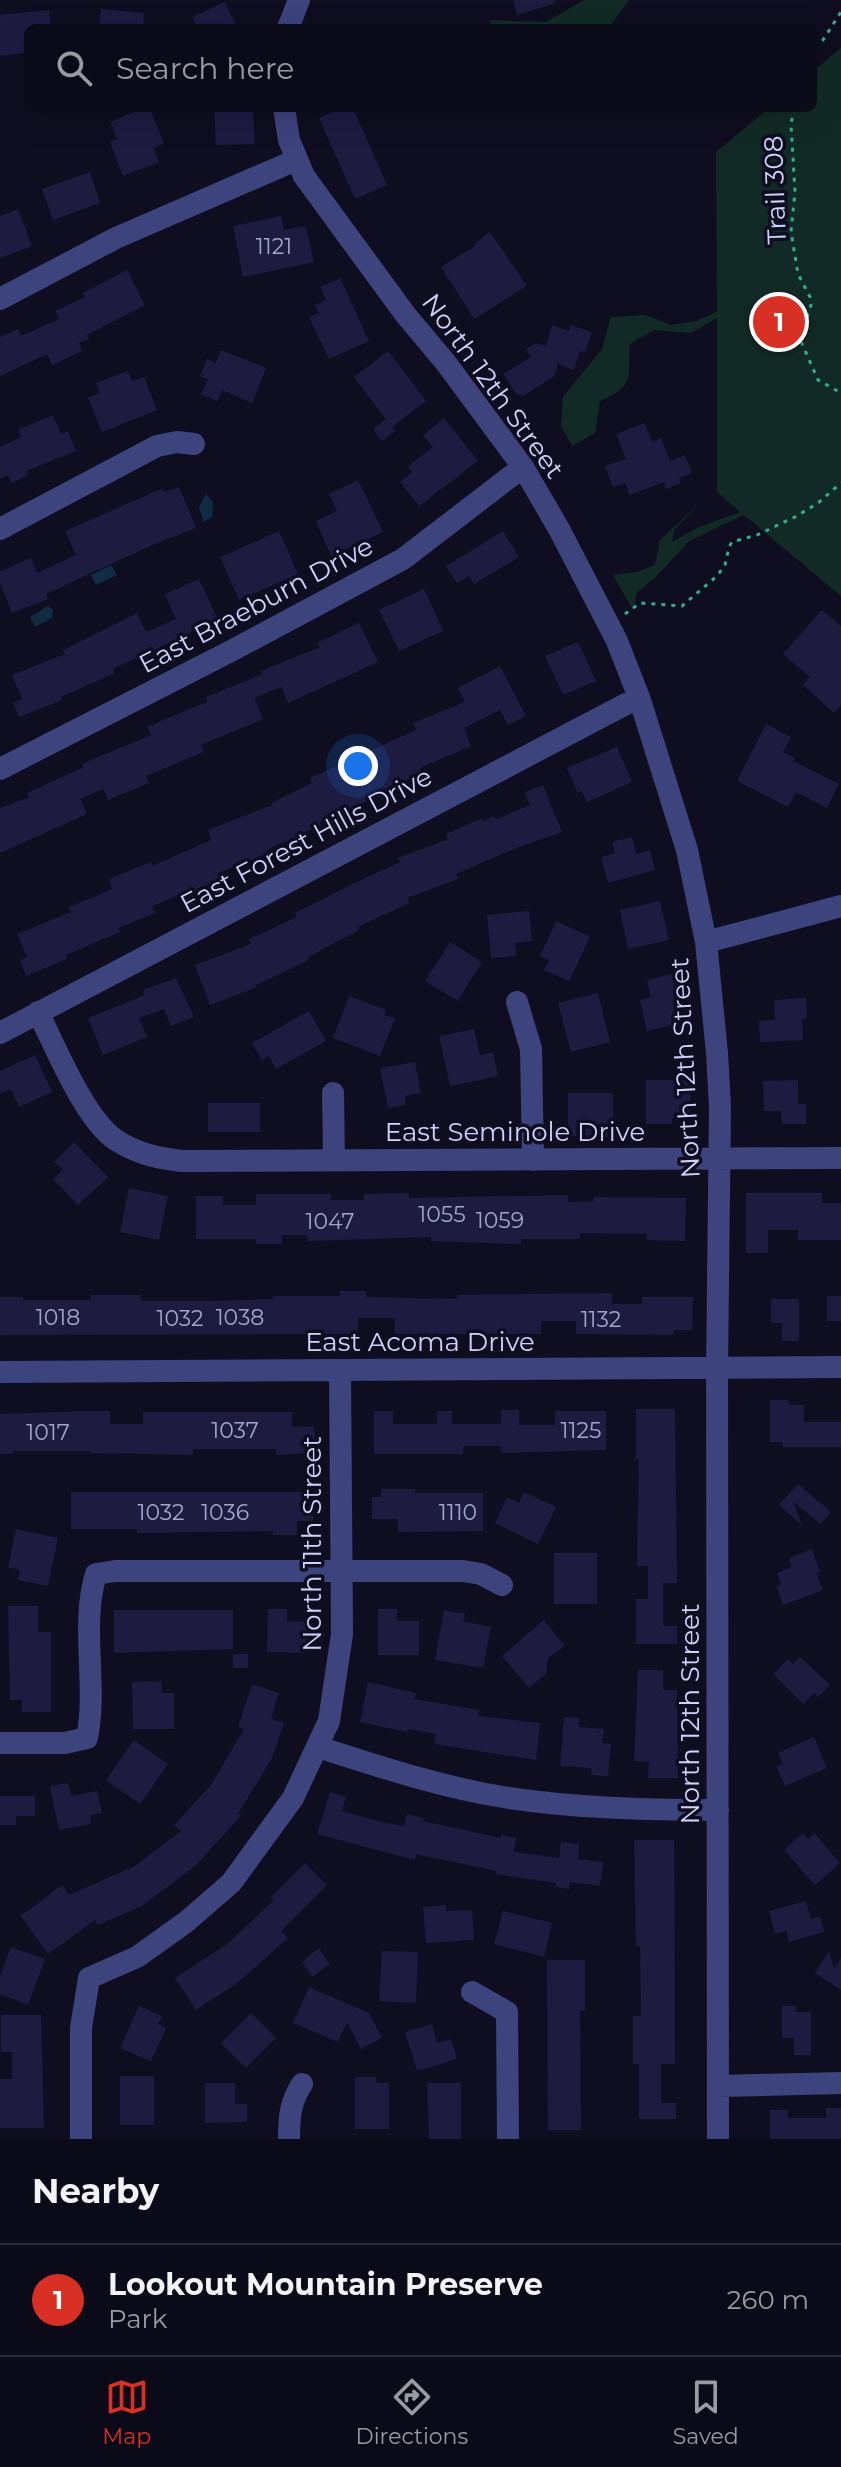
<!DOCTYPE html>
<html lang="en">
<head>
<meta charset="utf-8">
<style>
  body { margin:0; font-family:Montserrat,sans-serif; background:#191825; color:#f1f3f6 }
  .you { position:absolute; left:358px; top:766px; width:28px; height:28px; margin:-20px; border:6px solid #fff; border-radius:50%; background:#1a73e8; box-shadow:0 0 0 12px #1a73e833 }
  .badge { display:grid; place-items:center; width:52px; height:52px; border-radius:50%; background:#d93025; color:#fff; font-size:26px; font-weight:700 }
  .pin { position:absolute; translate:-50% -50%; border:4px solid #fff; box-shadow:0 2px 8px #0006 }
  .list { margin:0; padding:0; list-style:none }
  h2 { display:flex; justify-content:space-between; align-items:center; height:104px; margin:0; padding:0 32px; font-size:34px }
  h2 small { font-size:26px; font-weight:400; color:#9a9aa2 }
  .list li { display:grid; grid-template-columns:52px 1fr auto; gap:24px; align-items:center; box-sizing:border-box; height:112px; padding:0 32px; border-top:2px solid #2b2b37 }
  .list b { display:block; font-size:30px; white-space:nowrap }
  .list p { margin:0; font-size:26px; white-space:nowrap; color:#9a9aa2 }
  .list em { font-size:26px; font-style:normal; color:#9a9aa2 }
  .icon { flex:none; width:44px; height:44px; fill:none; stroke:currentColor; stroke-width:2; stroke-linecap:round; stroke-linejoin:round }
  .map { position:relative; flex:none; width:841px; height:2139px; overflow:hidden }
  .search { position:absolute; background:#0b0a18; box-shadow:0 8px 32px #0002; left:24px; right:24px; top:24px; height:88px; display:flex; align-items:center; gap:20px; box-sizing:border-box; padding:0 28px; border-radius:12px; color:#9a9aa2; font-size:30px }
  .sheet { height:216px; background:#0b0a18 }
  nav { display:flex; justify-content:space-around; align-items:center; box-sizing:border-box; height:112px; border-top:2px solid #2b2b37; background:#0b0a18; font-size:22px; color:#9a9aa2 }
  nav a { display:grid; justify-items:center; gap:4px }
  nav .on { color:#d93025 }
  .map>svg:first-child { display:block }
  .green { fill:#122a25 }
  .water { fill:#102c43 }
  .building { fill:#1d1b40 }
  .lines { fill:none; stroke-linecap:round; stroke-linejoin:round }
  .path { stroke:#35ac92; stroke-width:3; stroke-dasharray:4 6; stroke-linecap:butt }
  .minor { stroke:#3c437d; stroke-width:22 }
  .labels { text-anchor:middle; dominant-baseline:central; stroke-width:7; stroke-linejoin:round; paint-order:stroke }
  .number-label { font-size:22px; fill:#a3a4cd }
  .street-label { font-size:26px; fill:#d0d2fc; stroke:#0f0e20 }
</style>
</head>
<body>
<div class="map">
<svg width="841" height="2139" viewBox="0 0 841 2139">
  <rect width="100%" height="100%" fill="#0f0e20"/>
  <path class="green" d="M584 0H629L609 28H492L490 20 546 22Z
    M841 48V596L744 515 689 541 655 578 637 592 633 610 613 575 637 572 655 565 660 540 700 503 674 530 672 542 699 527 740 512 717 492V318L691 333 654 330 630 344C627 378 636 386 600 401L595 433 572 446 561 426 563 397 602 349 611 317 645 315 672 325 696 321 717 312 716 152 769 108H813V71Z"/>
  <path class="water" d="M206 494 213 502 212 517 204 522 199 508Z
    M111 565 117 575 96 585 91 575Z
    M48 606 53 610 52 618 35 627 30 617Z"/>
  <path class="building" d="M513 0H555L556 3 517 15Z
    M225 2 237 28H197L192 17Z
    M101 9 144 13 143 28H99Z
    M49 10 51 28H28V53L0 56V15Z
    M145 108H150L164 144 154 148 159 162 123 176 110 142 117 139 110 122Z
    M214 108H253L255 144 216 145Z
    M341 108H353L387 185 355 199 319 118Z
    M90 172 100 203 53 220 42 189Z
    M18 209 32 246 0 258V216Z
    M281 216 284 230 306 226 314 262 243 277 233 226Z
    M490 232 527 286 474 319 441 267 475 246 474 244Z
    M127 270 145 305 87 335 89 339 79 343 82 351 52 365 47 354 0 376V337L18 329 21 336 59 319 55 311 85 297 83 293Z
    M340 278 369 341 329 359 309 317 319 313 315 305 326 300 320 287Z
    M552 325 569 331 570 325 592 332 585 352 580 351 574 370 558 364 554 376 523 396 516 393 503 374 531 357 526 349 536 343 546 346Z
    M221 350 266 368 252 403 222 390 217 401 201 394 208 379 200 376 207 359 216 363Z
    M388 351 426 401 392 427 354 377Z
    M128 371 132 381 144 377 157 410 102 432 88 397 100 393 96 383Z
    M53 415 61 434 68 431 76 451 26 471 28 475 12 483 8 475 0 479V447L21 437 18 430Z
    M444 418 478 461 419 506 400 482 412 472 408 466 433 447 423 435Z
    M386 419 395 431 382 441 373 429Z
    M644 423 652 442 661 438 670 461 685 455 692 473 679 478 681 483 666 489 664 482 630 495 625 483 613 487 605 466 626 459 616 434Z
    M358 480 383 532 331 556 316 521 337 511 329 494Z
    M179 487 196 528 150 546 46 594 48 599 12 613 0 583V571L31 558 37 573 76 555 65 531 163 488 164 492Z
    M279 531 298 574 239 600 220 557Z
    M503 531 519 557 474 584 469 576 457 583 446 566Z
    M199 579 218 620 113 669 115 673 61 697 62 700 19 717 13 703 22 699 12 675 65 654 63 650 137 613 146 632 176 619 165 594Z
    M424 589 443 631 399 651 379 610Z
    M822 610 841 626V705L834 713 803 685 810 677 783 654Z
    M359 623 378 662 288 703 281 687 254 698 263 719 201 745 204 752 146 776 149 783 108 800 103 789 80 799 87 814 0 853V808L29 797 27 793 84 767 82 764 151 735 147 727 207 702 206 697 262 674 261 671 320 647 317 643Z
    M578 642 596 681 563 695 545 656Z
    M500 666 526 716 508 725 500 710 464 728 471 746 420 768 422 773 369 798 370 800 320 822 321 825 267 850 268 854 218 873 220 879 178 898 177 896 152 906 155 913 118 928 120 932 66 955 67 959 26 976 20 960 27 957 17 934 71 912 69 907 112 889 109 879 151 862 152 866 211 840 208 830 272 805 271 803 312 783 310 778 416 730 413 723 465 702 458 688Z
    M766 724 791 737 783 752 795 758 793 761 839 784 827 808 796 792 788 807 737 781Z
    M617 747 632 782 587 802 582 791 578 793 567 768Z
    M543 785 562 832 516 848 456 874 458 879 407 898 409 903 358 927 359 930 308 957 309 960 256 985 257 987 210 1005 195 965 251 944 249 939 297 917 295 913 348 886 400 862 398 858 448 839 446 834 482 818 483 821 494 816 496 819 530 805 525 792Z
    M632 837 636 854 650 850 655 870 608 883 601 857 615 853 612 842Z
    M660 901 669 940 628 949 620 910Z
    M529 911 532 941 515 943 516 956 491 958 487 915Z
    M556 921 590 937 569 981 544 970 549 960 540 956Z
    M450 942 482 962 458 1001 425 981Z
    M672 974 682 1023 647 1031 640 1000 651 997 647 980Z
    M176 978 194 1017 171 1026 164 1009 139 1018 147 1037 103 1055 88 1018 145 995 143 990Z
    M598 993 610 1042 571 1052 558 1003Z
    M349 996 386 1010 384 1015 395 1018 380 1056 333 1038Z
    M806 998 807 1018 802 1019 803 1040 760 1042 759 1021 775 1020 774 1000Z
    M309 1011 326 1041 276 1069 269 1056 262 1060 252 1043Z
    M474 1029 480 1055 493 1052 498 1076 450 1086 439 1036Z
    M35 1055 52 1092 19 1107 11 1089 0 1094V1071Z
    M415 1062 421 1093 405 1096 406 1105 388 1108 380 1068Z
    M646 1080H690V1118H672V1124H646Z
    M798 1080V1104H806V1124H782L781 1111H764L763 1081Z
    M568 1093H613V1137L568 1136Z
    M208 1103H260V1132H208Z
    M74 1142 108 1177 78 1205 53 1179 63 1170 54 1162Z
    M129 1188 168 1196 159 1240 120 1232Z
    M409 1193V1198L568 1195V1202L594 1201V1197L686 1198 685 1241 647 1240V1234L580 1233V1239H521V1244L431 1241V1237L307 1241V1235H282V1244H256V1239H196V1196H223V1205H256V1194H331V1200H364V1194Z
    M746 1193H822V1203H841V1240H798V1230H768V1253H746Z
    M340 1291H366V1297L457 1299V1295L612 1293V1304H642V1297H693L692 1330H674L673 1335 576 1334V1321H541V1334H394L395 1318H358V1334L0 1335V1297H23V1300H91V1295H141V1301H215L273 1299V1296H340Z
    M827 1296H841V1321H827Z
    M771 1299H799V1341H782V1323H771Z
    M770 1400H789V1405H804V1422H841V1447H783L782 1442H770Z
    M636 1409H675L677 1583H663V1626H677V1644H636V1599H648V1566H637L639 1459H636Z
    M501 1410H519V1425H555V1411H606V1450L501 1453V1446H463V1454H374V1411H393V1424H437V1411H452V1424H501Z
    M90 1411H110V1424H143V1412H292V1427L314 1426 316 1453 276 1455V1449H193V1455L90 1453V1451H13V1454H0V1414Z
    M798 1484 831 1512 820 1524 793 1501 802 1525 779 1505Z
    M381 1489H415V1493H483V1531L398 1532V1519H372V1497H381Z
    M71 1492H313V1521H297V1535H273V1531L137 1533V1529H71Z
    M524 1492 556 1507 538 1544 495 1523 507 1497 519 1503Z
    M16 1529 58 1538 48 1586 18 1580 20 1570 8 1567Z
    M812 1549 820 1572 816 1573 823 1590 783 1605 776 1586 781 1584 777 1573 792 1567 789 1558Z
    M554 1553H597V1604H554Z
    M8 1606H38V1632H51V1712H22V1700H10Z
    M268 1609H287V1621L309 1622 308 1653 267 1652Z
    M378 1609H397V1621H419V1655H378Z
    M114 1610H233V1649L114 1653Z
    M444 1610 465 1614 463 1621 491 1627 483 1668 435 1660Z
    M544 1620 565 1646 548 1658 546 1674 529 1688 502 1656Z
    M233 1654H248V1668H233Z
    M800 1657 830 1685 818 1697 814 1693 803 1704 773 1674 788 1659 793 1664Z
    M638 1670H663V1690H677L678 1778H648L649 1762 634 1761Z
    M162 1681V1693H174V1729H133L132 1682Z
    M368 1682 416 1693 414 1699 479 1710 478 1716 540 1723 536 1760 434 1744 436 1734 408 1729 407 1732 360 1722Z
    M252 1684 279 1693 271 1719 284 1723 272 1758 238 1814 241 1816 195 1866 142 1906 98 1925 95 1920 48 1954 21 1916 62 1885 69 1895 135 1866 181 1831 174 1825 211 1785 244 1729 238 1727Z
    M564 1717 579 1718V1727L604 1729 602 1743 611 1744 608 1776 591 1775 592 1768 560 1766Z
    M814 1737 827 1768 785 1786 776 1766 783 1764 778 1753Z
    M134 1740 168 1764 140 1804 106 1780Z
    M68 1783 71 1796 97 1791 102 1813 90 1815 91 1824 59 1830 50 1786Z
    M330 1792 346 1797 342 1811 381 1822 404 1826 407 1814 424 1818 423 1821 501 1838V1835L516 1838 514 1852 559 1858 561 1842 579 1844 578 1859 603 1862 600 1886 570 1882 569 1889 555 1887 556 1883 495 1874 496 1871 416 1854 415 1860 317 1834Z
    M0 1796H35V1816H16V1825H0Z
    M803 1833 808 1839 814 1833 840 1863 815 1885 784 1850Z
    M634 1840H674L675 2064H661V2103H676V2119H639V2064H633V2016H641L640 1946H636Z
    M305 1863 327 1885 281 1931 288 1938 236 1984 196 2010 175 1978 226 1945 274 1900 271 1897Z
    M806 1901 811 1919 820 1916 824 1932 789 1942 786 1931 775 1934 769 1911Z
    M446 1905V1911L472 1910 474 1940 426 1943 423 1907Z
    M503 1911 552 1923 544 1957 494 1944Z
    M11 1947 45 1959 28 2005 0 1994V1976Z
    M319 1948 330 1964 312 1977 302 1962Z
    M382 1951 418 1952 416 2003 379 2001Z
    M829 1951 834 1968 841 1958V1990L815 1973Z
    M547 1960H585V2011H580L581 2130H548Z
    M309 1987 369 2013 382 2038 361 2049 347 2022 338 2042 293 2023Z
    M139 2006 162 2016 158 2024 166 2028 151 2061 120 2048Z
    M782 2006H796V2012H811V2055H794V2038H782Z
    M251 2013 276 2038 246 2068 221 2043Z
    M1 2015H41L44 2128H0V2079H12V2052H1Z
    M432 2024 437 2043 451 2039 457 2059 417 2071 405 2032Z
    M120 2076H154V2125H120Z
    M355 2077H376L377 2083H389V2129H355Z
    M205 2083H235V2104H247V2122L205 2123Z
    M427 2083H461V2139H429Z
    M826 2108H841V2139H770V2110H788V2118H826Z"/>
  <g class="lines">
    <path class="path" d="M813 45 823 40 841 12
      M794 108 791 124 795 192 791 232 798 274 810 297 811 305 800 339 818 380 841 393
      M625 614 640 603 682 606 717 576 725 565 729 547 732 542 757 535 795 517 818 503 841 483"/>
    <path class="minor" d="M288 28 299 0
      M284 108 289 140 304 176 405 314 446 363 523 467 559 529 617 641 640 700 687 850 706 942 717 1053 720 1107 717 1368 718 2139
      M0 299 116 238 296 160
      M0 529 157 446 177 442 194 444
      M0 769 231 651 403 559 523 467
      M706 942 841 906
      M517 1002 531 1049 533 1160
      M38 1012C55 1046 85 1120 116 1140 137 1154 158 1158 182 1161L841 1158
      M0 1033 626 704 640 700
      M333 1093 334 1160
      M0 1372 841 1367
      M0 1743H65L87 1738C98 1684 80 1626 96 1574L115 1571H463L481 1574 502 1585
      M318 1747C378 1766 440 1787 503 1797 574 1808 646 1810 718 1810
      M472 1992 507 2012 508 2139
      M718 2086 841 2083
      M81 2139V2028L89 1978 137 1957 186 1922 231 1883 293 1798 329 1721 342 1634 340 1370
      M289 2139C289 2118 290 2102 302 2084"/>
  </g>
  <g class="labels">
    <g class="number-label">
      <text x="274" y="246">1121</text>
      <text x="442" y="1214">1055</text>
      <text x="500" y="1220">1059</text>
      <text x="330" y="1221">1047</text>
      <text x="58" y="1317">1018</text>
      <text x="240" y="1317">1038</text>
      <text x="180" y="1318">1032</text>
      <text x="601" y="1319">1132</text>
      <text x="235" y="1430">1037</text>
      <text x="581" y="1430">1125</text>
      <text x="48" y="1432">1017</text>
      <text x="161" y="1512">1032</text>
      <text x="225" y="1512">1036</text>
      <text x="458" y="1512">1110</text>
    </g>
    <g class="street-label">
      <text transform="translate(775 190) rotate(-92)">Trail 308</text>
      <text transform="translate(493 386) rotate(54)">North 12th Street</text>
      <text transform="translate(256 605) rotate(-28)">East Braeburn Drive</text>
      <text transform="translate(306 840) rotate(-28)">East Forest Hills Drive</text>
      <text transform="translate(685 1068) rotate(-93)">North 12th Street</text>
      <text x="515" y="1132">East Seminole Drive</text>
      <text x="420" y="1342">East Acoma Drive</text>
      <text transform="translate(312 1544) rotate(-90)">North 11th Street</text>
      <text transform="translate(690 1714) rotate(-90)">North 12th Street</text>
    </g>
  </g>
</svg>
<div class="you"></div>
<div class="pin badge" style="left:779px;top:322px">1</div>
<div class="search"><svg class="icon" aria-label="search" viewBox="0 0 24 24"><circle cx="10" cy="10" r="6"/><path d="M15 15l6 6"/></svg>Search here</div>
</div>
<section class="sheet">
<h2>Nearby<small></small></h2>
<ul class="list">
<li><span class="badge">1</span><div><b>Lookout Mountain Preserve</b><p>Park</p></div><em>260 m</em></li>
</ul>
</section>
<nav>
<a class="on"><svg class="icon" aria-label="map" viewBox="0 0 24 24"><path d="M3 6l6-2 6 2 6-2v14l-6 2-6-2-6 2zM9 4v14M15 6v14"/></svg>Map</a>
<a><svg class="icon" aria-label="directions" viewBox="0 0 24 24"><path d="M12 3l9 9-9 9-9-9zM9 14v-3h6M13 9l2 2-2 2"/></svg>Directions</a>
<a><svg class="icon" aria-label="saved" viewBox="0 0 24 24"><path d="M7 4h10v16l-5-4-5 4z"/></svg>Saved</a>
</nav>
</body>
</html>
